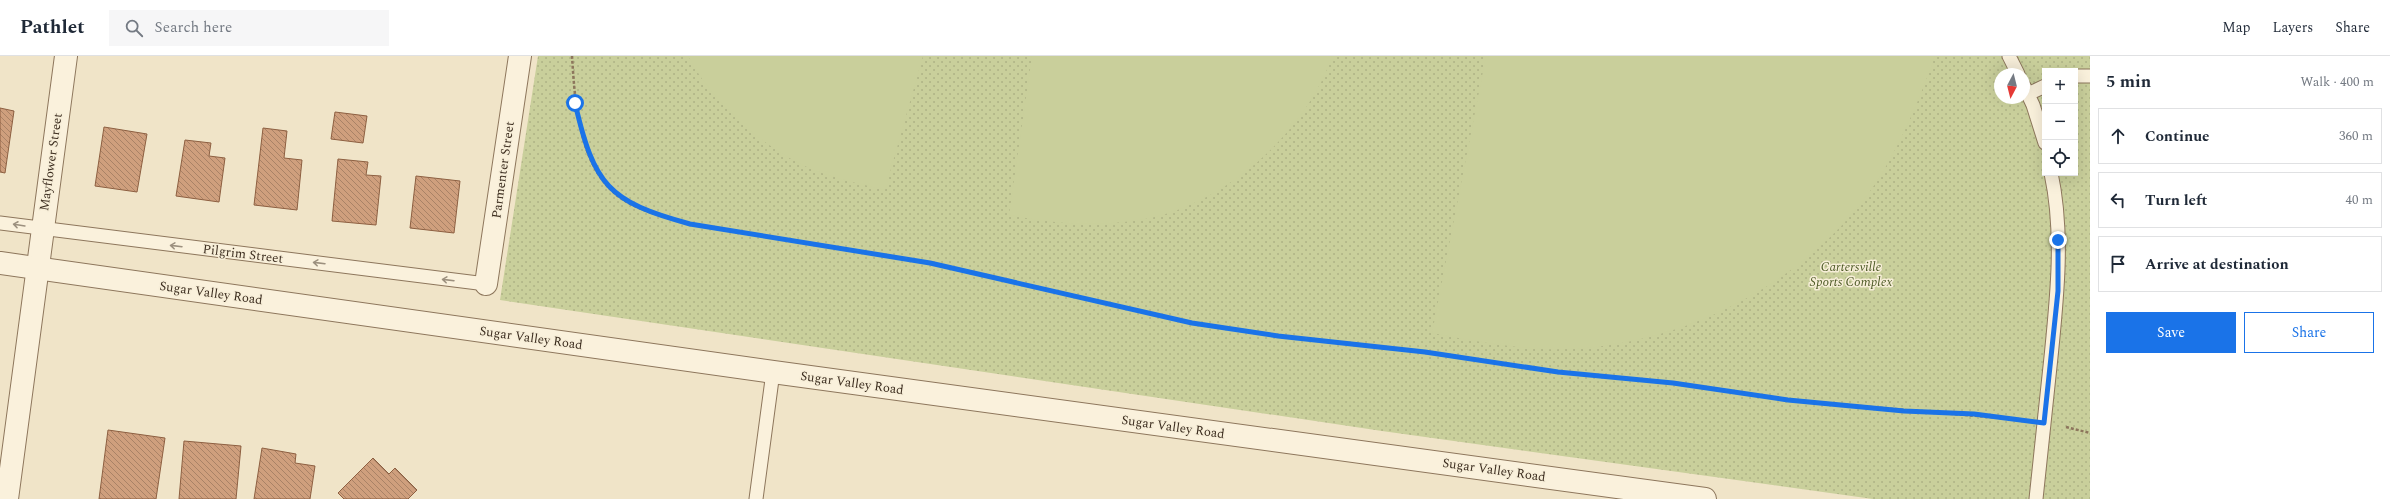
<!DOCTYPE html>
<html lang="en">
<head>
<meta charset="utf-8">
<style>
  body { margin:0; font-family:Spectral,serif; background:#f6f6f7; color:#1f2937 }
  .controls { position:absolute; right:12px; top:12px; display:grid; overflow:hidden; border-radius:0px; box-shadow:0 4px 16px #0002 }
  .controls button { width:36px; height:36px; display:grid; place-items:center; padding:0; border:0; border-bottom:1px solid #e0e1e3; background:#fff; color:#1f2937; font:20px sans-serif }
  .compass { position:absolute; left:1994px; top:12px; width:36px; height:36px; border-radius:50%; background:#fff; box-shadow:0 4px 16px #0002; rotate:187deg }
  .stop { position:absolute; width:12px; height:12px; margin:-9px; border:3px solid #1a73e8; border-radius:50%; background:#fff }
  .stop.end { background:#1a73e8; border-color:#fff; box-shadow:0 1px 4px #0008 }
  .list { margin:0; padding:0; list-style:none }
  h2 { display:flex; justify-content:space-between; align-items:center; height:52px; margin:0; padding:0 16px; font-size:17px }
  h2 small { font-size:13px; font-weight:400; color:#747a83 }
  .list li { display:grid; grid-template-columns:26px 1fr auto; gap:12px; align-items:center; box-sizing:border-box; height:56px; margin:0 8px 8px; padding:0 8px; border:1px solid #e0e1e3; border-radius:0px }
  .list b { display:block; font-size:15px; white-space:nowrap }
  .list em { font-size:13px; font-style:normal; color:#747a83 }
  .actions { display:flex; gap:8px; padding:12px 16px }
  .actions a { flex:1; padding:9px 0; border:1px solid #1a73e8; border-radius:0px; text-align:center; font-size:14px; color:#1a73e8 }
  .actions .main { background:#1a73e8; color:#fff }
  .icon { flex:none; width:22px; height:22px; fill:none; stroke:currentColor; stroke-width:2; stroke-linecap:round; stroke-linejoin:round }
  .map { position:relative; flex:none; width:2090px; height:443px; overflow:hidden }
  header { display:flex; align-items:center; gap:24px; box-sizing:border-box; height:56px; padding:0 20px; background:#fff; border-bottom:1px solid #e0e1e3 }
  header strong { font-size:19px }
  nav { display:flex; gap:22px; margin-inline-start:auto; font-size:14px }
  .search { width:280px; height:36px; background:#f6f6f7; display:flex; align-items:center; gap:10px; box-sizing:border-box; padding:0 14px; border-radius:0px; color:#747a83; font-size:15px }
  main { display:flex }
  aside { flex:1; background:#fff }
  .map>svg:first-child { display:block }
  .grass { fill:url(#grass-dots); fill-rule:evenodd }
  .garden { fill:#c9cf9b }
  .building { fill:url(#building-back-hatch); stroke:#8d5f41 }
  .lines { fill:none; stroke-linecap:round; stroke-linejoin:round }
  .service-casing { stroke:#8d765c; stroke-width:15 }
  .minor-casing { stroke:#8d765c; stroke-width:24 }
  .tertiary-casing { stroke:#8d765c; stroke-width:24 }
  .path { stroke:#8d765c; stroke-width:2.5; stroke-dasharray:3 2; stroke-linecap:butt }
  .service { stroke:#faf1dc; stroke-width:13 }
  .minor { stroke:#faf1dc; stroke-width:22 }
  .tertiary { stroke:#faf1dc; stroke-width:22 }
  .oneway { stroke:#9c907e }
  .route { stroke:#1a73e8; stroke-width:5 }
  .labels { text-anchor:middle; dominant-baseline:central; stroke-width:3; stroke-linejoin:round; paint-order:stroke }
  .street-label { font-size:13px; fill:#3d2e20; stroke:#f7eed8 }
  .park-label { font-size:13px; font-style:italic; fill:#4d5a26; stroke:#f7eed8 }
</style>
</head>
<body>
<header>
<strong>Pathlet</strong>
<div class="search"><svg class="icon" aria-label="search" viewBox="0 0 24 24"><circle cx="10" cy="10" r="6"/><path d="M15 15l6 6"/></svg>Search here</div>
<nav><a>Map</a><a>Layers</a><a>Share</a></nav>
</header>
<main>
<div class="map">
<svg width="2090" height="443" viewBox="0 0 2090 443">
  <defs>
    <pattern id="grass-dots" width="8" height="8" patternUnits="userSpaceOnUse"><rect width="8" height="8" fill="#c9cf9b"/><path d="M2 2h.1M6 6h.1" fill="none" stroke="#aeb285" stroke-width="1.8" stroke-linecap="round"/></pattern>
    <pattern id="building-back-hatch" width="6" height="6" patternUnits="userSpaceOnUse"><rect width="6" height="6" fill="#cf9f7d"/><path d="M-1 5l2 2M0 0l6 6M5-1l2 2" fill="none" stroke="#a98266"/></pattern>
  </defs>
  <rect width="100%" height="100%" fill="#f0e4c8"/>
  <path class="grass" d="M538 0H2090V443H1873L1382 375 500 244ZM2045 15H2075V117H2045ZM2000 18H2024V42H2000Z"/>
  <path class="garden" d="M688 0H923L885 134C861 128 837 123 814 114 767 96 711 45 688 0Z
    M1032 0H1332C1306 78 1221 152 1139 164 1091 171 1056 168 1009 159Z
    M1486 0H1935C1921 39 1905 78 1884 114 1817 226 1672 298 1543 293 1505 291 1469 284 1432 277Z"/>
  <path class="building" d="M0 52 14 55 5 117 0 116Z
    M335 56 367 60 363 87 331 83Z
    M104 71 147 78 137 136 95 130Z
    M263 72 287 75 284 102 302 104 297 154 254 149Z
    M185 84 211 87 209 100 225 102 219 146 176 140Z
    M338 103 368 106 366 119 381 120 376 169 332 165Z
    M416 120 460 125 454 177 410 172Z
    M108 374 165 382 156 443H99Z
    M184 385 241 390 236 443H179Z
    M262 392 296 398 295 407 315 410 310 443H254Z
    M373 402 389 418 395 412 417 434 408 443H344L338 437Z"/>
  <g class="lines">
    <g class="service-casing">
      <path id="service" d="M2009 0 2018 18
        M2075 20H2090
        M2024 30 2033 49 2045 87
        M2028 38 2045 30
        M0 167 486 228
        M756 443 773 316
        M2036 443C2041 396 2046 349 2051 301 2057 241 2064 177 2051 117"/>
    </g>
    <g class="minor-casing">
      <path id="minor" d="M486 228 520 0
        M7 443 66 0"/>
    </g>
    <g class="tertiary-casing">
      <path id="tertiary" d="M0 207 773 316 1705 443"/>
    </g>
    <path class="path" d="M572 0C575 48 579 119 627 146 646 157 669 162 690 168L929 207 1192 267 1278 280 1425 296 1558 316 1673 327 1788 344 2024 364
      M2066 371 2090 377"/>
    <use href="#service" class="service"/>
    <use href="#minor" class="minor"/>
    <use href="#tertiary" class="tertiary"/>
  </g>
  <defs><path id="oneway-shaft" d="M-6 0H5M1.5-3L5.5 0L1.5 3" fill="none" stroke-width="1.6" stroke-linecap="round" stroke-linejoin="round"/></defs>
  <g class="oneway">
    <use href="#oneway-shaft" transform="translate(19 169) rotate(-171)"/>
    <use href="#oneway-shaft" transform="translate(176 190) rotate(-173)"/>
    <use href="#oneway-shaft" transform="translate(319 207) rotate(-173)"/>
    <use href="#oneway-shaft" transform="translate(448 224) rotate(-173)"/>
  </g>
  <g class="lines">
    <path class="route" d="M575 47C594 129 608 146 690 168L930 207 1192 267 1278 280 1425 296 1558 316 1673 327 1788 344 1904 355 1974 358 2044 367 2058 235V184"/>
  </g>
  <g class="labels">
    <g class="street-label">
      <text transform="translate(51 106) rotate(-82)">Mayflower Street</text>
      <text transform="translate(503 114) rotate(-82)">Parmenter Street</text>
      <text transform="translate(243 198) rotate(7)">Pilgrim Street</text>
      <text transform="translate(211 237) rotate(8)">Sugar Valley Road</text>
      <text transform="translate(531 282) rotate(8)">Sugar Valley Road</text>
      <text transform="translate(852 327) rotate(8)">Sugar Valley Road</text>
      <text transform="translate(1173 371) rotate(8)">Sugar Valley Road</text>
      <text transform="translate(1494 414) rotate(8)">Sugar Valley Road</text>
    </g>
    <g class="park-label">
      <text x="1851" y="211">Cartersville<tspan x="1851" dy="15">Sports Complex</tspan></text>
    </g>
  </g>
</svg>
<div class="controls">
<button>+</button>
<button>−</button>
<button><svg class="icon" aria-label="locate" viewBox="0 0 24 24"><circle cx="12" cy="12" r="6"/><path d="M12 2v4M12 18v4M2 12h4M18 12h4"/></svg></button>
</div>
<svg class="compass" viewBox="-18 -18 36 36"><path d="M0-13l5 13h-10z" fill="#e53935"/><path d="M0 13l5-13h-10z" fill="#747a83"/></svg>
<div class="stop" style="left:575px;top:47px"></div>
<div class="stop end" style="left:2058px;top:184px"></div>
</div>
<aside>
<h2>5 min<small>Walk · 400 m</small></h2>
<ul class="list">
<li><svg class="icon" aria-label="ahead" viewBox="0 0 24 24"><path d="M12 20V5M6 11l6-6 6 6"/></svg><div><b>Continue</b></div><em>360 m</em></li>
<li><svg class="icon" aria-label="left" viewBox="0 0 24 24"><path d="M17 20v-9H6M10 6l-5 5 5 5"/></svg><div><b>Turn left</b></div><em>40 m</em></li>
<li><svg class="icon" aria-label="arrive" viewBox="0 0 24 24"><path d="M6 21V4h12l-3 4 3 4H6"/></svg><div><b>Arrive at destination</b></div></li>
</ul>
<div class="actions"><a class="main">Save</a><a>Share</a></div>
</aside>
</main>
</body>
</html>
